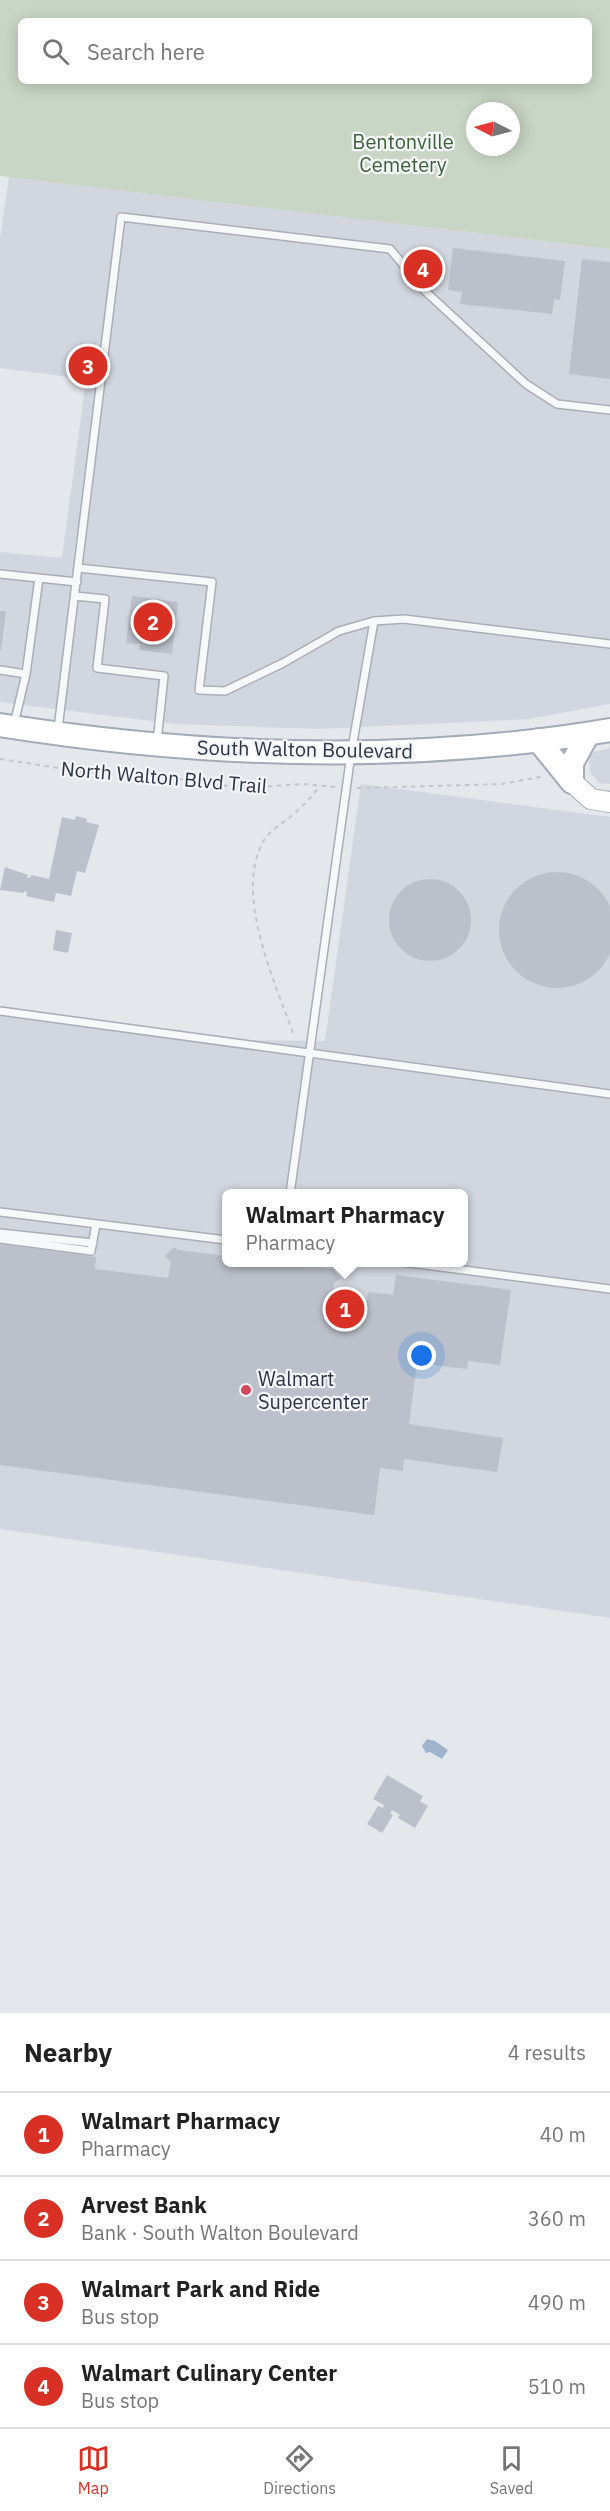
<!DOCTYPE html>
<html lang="en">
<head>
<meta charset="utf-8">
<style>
  body { margin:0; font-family:"IBM Plex Sans",sans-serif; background:#f6f6f6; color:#222 }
  .compass { position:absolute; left:466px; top:102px; width:54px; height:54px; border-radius:50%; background:#fff; box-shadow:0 3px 15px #0003; rotate:276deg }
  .you { position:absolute; left:422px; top:1356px; width:21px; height:21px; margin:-15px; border:4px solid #fff; border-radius:50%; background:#1a73e8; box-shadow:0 0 0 9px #1a73e833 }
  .badge { display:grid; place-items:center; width:39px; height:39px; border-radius:50%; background:#d93025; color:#fff; font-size:20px; font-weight:700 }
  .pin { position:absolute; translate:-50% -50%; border:3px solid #fff; box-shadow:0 2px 6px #0006 }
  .popup { position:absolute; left:222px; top:1189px; width:246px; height:78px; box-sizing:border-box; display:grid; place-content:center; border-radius:9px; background:#fff; filter:drop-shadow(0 2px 4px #0005); font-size:20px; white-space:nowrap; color:#767676 }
  .popup b { font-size:22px; color:#222 }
  .popup::after { content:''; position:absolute; left:50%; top:100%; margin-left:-12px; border:12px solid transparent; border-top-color:#fff }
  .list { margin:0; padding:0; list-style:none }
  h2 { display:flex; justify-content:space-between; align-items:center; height:78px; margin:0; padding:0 24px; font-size:26px }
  h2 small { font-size:20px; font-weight:400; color:#767676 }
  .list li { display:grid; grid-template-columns:39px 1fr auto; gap:18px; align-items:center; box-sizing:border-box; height:84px; padding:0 24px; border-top:2px solid #e0e0e0 }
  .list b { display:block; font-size:22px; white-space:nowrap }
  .list p { margin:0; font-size:20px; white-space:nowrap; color:#767676 }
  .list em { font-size:20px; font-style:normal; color:#767676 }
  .icon { flex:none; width:33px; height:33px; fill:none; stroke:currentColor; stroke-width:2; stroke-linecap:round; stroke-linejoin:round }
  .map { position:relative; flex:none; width:610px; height:2013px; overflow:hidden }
  .search { position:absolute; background:#fff; box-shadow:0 3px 15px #0003; left:18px; right:18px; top:18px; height:66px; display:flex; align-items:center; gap:15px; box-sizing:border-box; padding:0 21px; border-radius:9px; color:#767676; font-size:22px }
  .sheet { height:414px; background:#fff }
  nav { display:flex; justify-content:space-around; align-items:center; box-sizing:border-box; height:84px; border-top:2px solid #e0e0e0; background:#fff; font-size:16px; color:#767676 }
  nav a { display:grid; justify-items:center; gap:3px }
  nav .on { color:#d93025 }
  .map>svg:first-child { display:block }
  .built { fill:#d2d6de; fill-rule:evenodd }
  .green { fill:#c9d6c5; fill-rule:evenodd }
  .water { fill:#9fb4cc }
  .building { fill:#bbc0ca }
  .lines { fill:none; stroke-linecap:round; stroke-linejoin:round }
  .service-casing { stroke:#a9aeb7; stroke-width:10 }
  .secondary-casing { stroke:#a9aeb7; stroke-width:22 }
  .primary-casing { stroke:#a3abb8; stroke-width:26 }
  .path { stroke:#c2c5cb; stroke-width:2; stroke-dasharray:4.5 4.5; stroke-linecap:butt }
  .service { stroke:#f7f8fa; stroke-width:7 }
  .secondary { stroke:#fff; stroke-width:20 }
  .primary { stroke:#fff; stroke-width:22 }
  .poi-dot { fill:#d1495b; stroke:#f4f6f9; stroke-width:2 }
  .labels { text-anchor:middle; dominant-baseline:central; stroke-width:4.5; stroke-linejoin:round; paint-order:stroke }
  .park-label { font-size:20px; fill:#3f6138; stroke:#f4f6f9 }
  .street-label { font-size:20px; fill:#2b3445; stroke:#f4f6f9 }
  .poi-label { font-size:20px; fill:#2b3445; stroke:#f4f6f9; text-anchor:start }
</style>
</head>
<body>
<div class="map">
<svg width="610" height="2013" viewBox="0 0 610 2013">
  <rect width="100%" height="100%" fill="#e4e7ec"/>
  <path class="built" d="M9 177 610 249V704L529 719 318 729 175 724 0 702V552L62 558 86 379 0 368V239Z
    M610 748V784L599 783 590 772 589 753Z
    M361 784 610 817V1618L0 1529V1006L251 1040 325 1041ZM226 1194H464V1262H226Z"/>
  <path class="green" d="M0 0H610V249L0 176ZM21 21H589V81H21ZM475 111H511V147H475Z"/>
  <path class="water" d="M427 1739 435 1741 448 1750 442 1759 430 1752 426 1753 422 1746Z"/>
  <path class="building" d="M453 248 565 261 560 300 554 299 552 314 460 304 462 292 448 290Z
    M582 259 610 262V379L569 374Z
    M132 596 178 602 172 654 139 650 140 644 126 643Z
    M0 611H6L1 650H0Z
    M76 816 87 819 86 822 99 825 85 873 77 871 71 896 56 893 54 902 26 896 27 892 24 891V893L0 890 5 867 28 875 27 878H30L31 875 49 879 62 817 75 820Z
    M499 930a58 58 0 1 1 116 0a58 58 0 1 1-116 0Z
    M389 920a41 41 0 1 1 82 0a41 41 0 1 1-82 0Z
    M56 930 72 933 68 953 53 950Z
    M0 1244 96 1257 95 1269 168 1278 171 1262 165 1256 174 1247 178 1250 226 1256V1262H274L333 1269 341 1278 334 1283 332 1300 366 1304 368 1292 393 1295 396 1275 511 1290 500 1365 468 1361 467 1369 417 1363 409 1424 503 1438 497 1472 404 1459 403 1471 380 1468 374 1515 0 1465Z
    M387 1775 423 1796 420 1801 428 1806 415 1828 398 1818 400 1815 392 1810 390 1813 393 1815 382 1833 367 1824 378 1806 383 1808 384 1805 373 1799Z"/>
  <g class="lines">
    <g class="service-casing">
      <path id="service" d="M78 568 212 582 199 690 225 691 283 663 339 631 374 621 404 619 610 644
        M0 574 77 582
        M75 596 105 599 97 668 164 676 157 742
        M0 670 26 674
        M14 724 26 674 39 578
        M58 729 121 217 390 249 425 291 526 384 557 404 610 410
        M0 1011 610 1094
        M290 1194 351 754 374 621
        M0 1212 226 1240
        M0 1233 93 1243
        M0 1239 91 1251 96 1224
        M402 1262 610 1289"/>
    </g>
    <g class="secondary-casing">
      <path id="secondary" d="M572 782 591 799 610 802"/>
    </g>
    <g class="primary-casing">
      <path id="primary" d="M0 725C202 757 408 764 610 730
        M538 740 572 782
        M572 782V763L588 734"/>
    </g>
    <path class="path" d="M0 759 85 772 156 774 211 785 259 787 303 784 336 787
      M357 788 502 784 545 776
      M293 1033C275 982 235 896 262 844 268 830 284 823 295 813 304 805 312 796 320 786"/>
    <use href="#service" class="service"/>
    <use href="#secondary" class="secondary"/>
    <use href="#primary" class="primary"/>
  </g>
  <circle class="poi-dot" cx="246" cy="1390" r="6"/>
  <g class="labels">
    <g class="park-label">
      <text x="403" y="141">Bentonville<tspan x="403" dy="23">Cemetery</tspan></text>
    </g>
    <g class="street-label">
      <text transform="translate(305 749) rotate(1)">South Walton Boulevard</text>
      <text transform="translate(164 777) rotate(5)">North Walton Blvd Trail</text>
    </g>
    <g class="poi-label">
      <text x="258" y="1378">Walmart<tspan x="258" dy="23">Supercenter</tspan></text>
    </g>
  </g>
</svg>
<svg class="compass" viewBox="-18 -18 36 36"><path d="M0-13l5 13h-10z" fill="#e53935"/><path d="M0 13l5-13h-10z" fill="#767676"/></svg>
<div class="you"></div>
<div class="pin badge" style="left:345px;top:1309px">1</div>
<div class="popup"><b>Walmart Pharmacy</b>Pharmacy</div>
<div class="pin badge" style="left:153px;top:622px">2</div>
<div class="pin badge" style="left:88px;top:366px">3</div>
<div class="pin badge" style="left:423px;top:269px">4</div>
<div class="search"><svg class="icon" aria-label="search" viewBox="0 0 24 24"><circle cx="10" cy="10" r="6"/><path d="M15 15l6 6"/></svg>Search here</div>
</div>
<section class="sheet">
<h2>Nearby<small>4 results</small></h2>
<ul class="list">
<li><span class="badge">1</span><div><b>Walmart Pharmacy</b><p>Pharmacy</p></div><em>40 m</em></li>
<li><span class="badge">2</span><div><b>Arvest Bank</b><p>Bank · South Walton Boulevard</p></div><em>360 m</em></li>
<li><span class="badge">3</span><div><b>Walmart Park and Ride</b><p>Bus stop</p></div><em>490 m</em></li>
<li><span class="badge">4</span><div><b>Walmart Culinary Center</b><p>Bus stop</p></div><em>510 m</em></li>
</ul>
</section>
<nav>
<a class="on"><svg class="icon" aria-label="map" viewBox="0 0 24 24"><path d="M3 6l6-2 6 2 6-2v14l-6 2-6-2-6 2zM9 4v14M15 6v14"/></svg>Map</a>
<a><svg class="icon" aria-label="directions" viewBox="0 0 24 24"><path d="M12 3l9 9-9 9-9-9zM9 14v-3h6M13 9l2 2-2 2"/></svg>Directions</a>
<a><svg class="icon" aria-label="saved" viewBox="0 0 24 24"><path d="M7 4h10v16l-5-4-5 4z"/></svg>Saved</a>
</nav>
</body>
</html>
